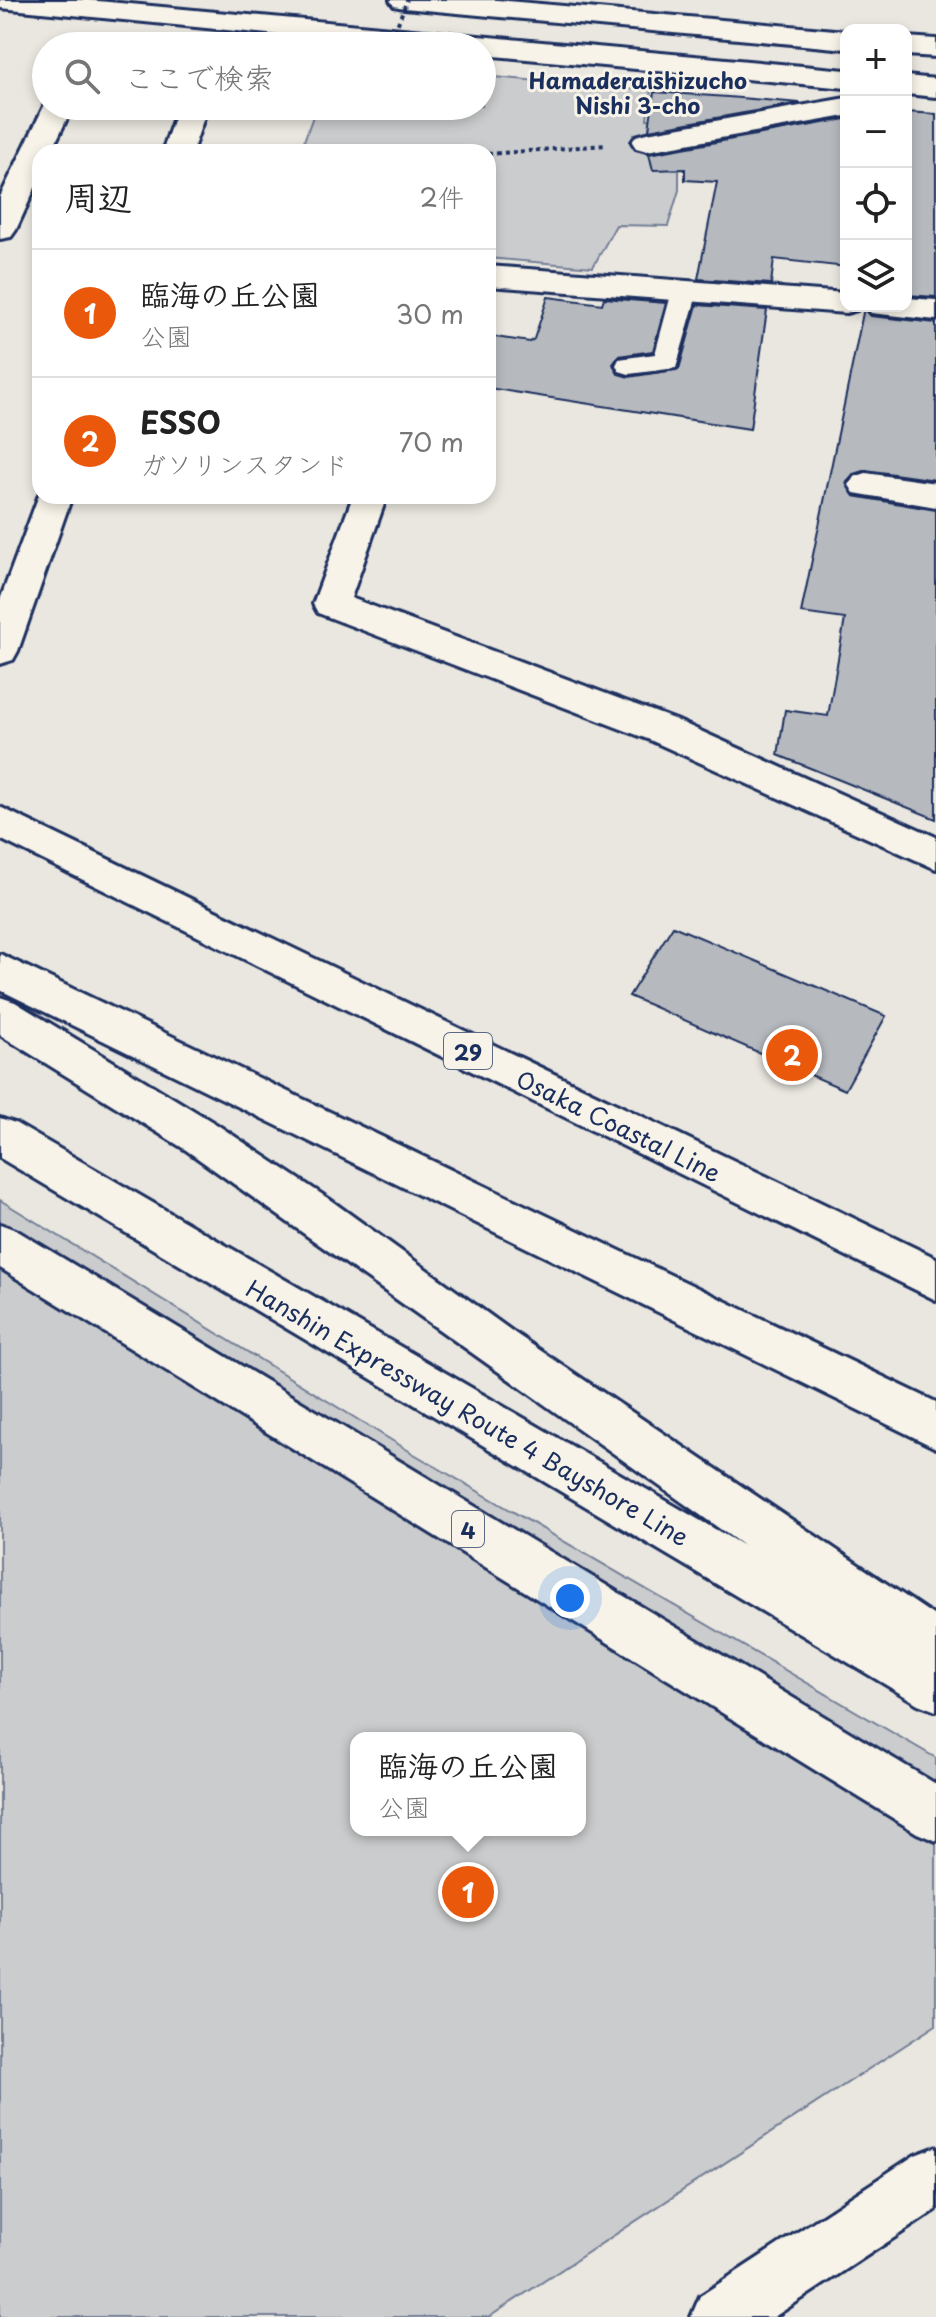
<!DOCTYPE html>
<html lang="ja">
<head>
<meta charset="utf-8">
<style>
  body { margin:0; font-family:"Playpen Sans","Klee One",sans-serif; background:#f2f2f2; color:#222 }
  .controls { position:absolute; right:24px; top:24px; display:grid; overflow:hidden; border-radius:16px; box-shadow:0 4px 12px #0003 }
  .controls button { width:72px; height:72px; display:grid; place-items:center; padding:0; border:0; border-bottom:2px solid #e0e0e0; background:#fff; color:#222; font:40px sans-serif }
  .you { position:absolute; left:570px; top:1598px; width:28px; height:28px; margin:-20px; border:6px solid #fff; border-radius:50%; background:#1a73e8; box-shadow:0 0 0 12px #1a73e833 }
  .badge { display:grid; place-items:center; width:52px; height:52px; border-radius:50%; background:#ea580c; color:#fff; font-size:26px; font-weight:700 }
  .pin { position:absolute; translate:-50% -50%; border:4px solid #fff; box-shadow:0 2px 8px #0006 }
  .popup { position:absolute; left:350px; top:1732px; width:236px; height:104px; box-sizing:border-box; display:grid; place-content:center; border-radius:16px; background:#fff; filter:drop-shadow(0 2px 6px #0005); font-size:26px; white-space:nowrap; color:#767676 }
  .popup b { font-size:30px; color:#222 }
  .popup::after { content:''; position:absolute; left:50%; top:100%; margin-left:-16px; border:16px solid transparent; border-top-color:#fff }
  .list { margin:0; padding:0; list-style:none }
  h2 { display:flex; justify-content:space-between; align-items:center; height:104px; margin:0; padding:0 32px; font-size:34px }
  h2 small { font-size:26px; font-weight:400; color:#767676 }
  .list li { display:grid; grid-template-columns:52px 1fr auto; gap:24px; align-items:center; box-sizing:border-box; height:128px; padding:0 32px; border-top:2px solid #e0e0e0 }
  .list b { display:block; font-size:30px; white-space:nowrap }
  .list p { margin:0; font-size:26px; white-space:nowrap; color:#767676 }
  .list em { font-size:26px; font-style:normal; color:#767676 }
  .icon { flex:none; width:44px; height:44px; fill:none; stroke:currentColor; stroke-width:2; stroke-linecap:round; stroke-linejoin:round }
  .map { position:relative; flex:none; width:936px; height:2317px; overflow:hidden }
  .search { position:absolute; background:#fff; box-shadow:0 4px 12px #0003; left:32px; top:32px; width:464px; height:88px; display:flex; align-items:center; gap:20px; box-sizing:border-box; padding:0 28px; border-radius:44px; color:#767676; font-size:30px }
  .panel { position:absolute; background:#fff; box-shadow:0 4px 12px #0003; left:32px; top:144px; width:464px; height:360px; border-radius:24px }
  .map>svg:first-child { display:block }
  .green { fill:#cbcccd; stroke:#737e96; stroke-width:2; fill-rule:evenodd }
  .building { fill:#b6babf; stroke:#1b2f5e; stroke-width:2 }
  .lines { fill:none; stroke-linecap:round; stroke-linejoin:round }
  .lane-casing { stroke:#1b2f5e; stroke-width:6 }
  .street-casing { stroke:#1b2f5e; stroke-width:6 }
  .secondary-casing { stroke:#1b2f5e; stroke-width:6 }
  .primary-casing { stroke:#1b2f5e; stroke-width:6 }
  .highway-casing { stroke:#1b2f5e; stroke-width:6 }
  .path { stroke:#1b2f5e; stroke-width:4; stroke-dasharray:4 4; stroke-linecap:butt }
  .lane { fill:#f7f3e8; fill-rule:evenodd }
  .street { fill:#f7f3e8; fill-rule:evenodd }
  .secondary { fill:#f7f3e8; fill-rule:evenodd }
  .primary { fill:#f7f3e8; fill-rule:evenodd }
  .highway { fill:#f7f3e8; fill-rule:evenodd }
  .path-bridge { stroke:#1b2f5e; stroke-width:4; stroke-dasharray:4 4; stroke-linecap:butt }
  .labels { text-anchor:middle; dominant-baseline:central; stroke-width:6; stroke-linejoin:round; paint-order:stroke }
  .far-neighbourhood-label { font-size:22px; font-weight:bold; fill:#1b2f5e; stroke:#f7f3e8 }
  .shield { fill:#f7f3e8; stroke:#5d6a87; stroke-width:2 }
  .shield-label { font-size:22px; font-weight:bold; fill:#1b2f5e }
  .street-label { font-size:24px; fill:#1b2f5e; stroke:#f7f3e8 }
</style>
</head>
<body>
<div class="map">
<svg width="936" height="2317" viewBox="0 0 936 2317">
  <rect width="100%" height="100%" fill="#eae7e0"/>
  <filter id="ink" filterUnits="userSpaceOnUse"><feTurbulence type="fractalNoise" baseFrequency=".0125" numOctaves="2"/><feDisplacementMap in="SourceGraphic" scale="16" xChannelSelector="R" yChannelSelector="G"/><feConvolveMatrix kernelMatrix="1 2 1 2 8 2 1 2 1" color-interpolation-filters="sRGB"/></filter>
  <g filter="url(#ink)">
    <path class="green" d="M482 76 651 91 647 119 718 125 679 146V190L668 226 616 225 593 267 488 258V152H300L316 108 320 106H482Z
      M0 1200 414 1454 936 1758V2025L489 2317H0ZM356 1738H580V1830H356Z"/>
    <path class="building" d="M654 92 728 97 800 103 649 130Z
      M906 112 936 114V297L906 295Z
      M846 119V267L774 259 771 284 698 279 717 182 685 180V169L653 170 649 154Z
      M548 297 602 304 604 298 666 303 653 351 619 356 613 364 618 374 629 377 679 369 697 305 767 310 750 429 488 388V336L530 342 534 339Z
      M864 308 871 316 936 323V480L866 470 853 474 846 483 854 496 936 510V819L778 755 785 710 828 716 845 619 801 613Z
      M673 926 886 1016 845 1090 629 996Z"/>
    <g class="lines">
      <g class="lane-casing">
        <path id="lane" d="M685 283 694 285 698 291 676 368 629 374 619 371 616 365 619 359 655 354 672 291 676 285Z"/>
      </g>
      <g class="street-casing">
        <path id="street" d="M846 98V116L647 151 636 148 632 142 636 136 647 133Z
          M488 266 846 293V306H860L857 310 846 313 488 286Z
          M906 298 936 300V320L871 313 866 306H906Z
          M866 473 936 483V507L854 493 849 485 854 477Z
          M353 496H387L351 598 676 720 936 837V869L650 740 318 613 313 604Z"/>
      </g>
      <g class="secondary-casing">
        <path id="secondary" d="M0 0H87L846 70V88L482 55V46H391L0 8Z
          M390 0H497L846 31V49L404 8 394 6Z
          M906 37 936 39V57L906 55Z
          M906 76 936 79V97L906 94Z
          M46 102V106H73L51 152H40V177L16 230 11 237 0 239V197Z
          M178 106H208L192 152H162Z
          M40 492V496H72L18 651 13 660 0 664V600Z
          M936 2147V2210L774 2317H691L700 2296 915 2155Z"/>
      </g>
      <g class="primary-casing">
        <path id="primary" d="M0 807 936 1258V1300L0 839Z
          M0 954 936 1402V1448L0 990Z"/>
      </g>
      <g class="highway-casing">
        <path id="highway" d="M0 997 15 1002 216 1124 329 1199 516 1334 936 1617V1711L918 1704 0 1158V1118L15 1123 744 1546 186 1150 0 1035Z
          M0 1224 16 1230 936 1784V1841L917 1833 0 1268Z"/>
      </g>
      <path class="path" d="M488 154 606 145"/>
      <use href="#lane" class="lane"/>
      <use href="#street" class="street"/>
      <use href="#secondary" class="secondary"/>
      <use href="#primary" class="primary"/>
      <use href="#highway" class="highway"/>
      <path class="path-bridge" d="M389 46 407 0"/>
    </g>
  </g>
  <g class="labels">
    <g class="far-neighbourhood-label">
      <text x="638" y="79">Hamaderaishizucho<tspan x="638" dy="25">Nishi 3-cho</tspan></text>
    </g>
    <g class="shield">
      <rect x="444" y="1033" width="48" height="36" rx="6"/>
      <rect x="452" y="1511" width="32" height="36" rx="6"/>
    </g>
    <g class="shield-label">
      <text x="468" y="1051">29</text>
      <text x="468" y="1529">4</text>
    </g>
    <g class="street-label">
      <text transform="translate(619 1125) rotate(26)">Osaka Coastal Line</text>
      <text transform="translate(468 1412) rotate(30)">Hanshin Expressway Route 4 Bayshore Line</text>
    </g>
  </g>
</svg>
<div class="controls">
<button>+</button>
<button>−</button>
<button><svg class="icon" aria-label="locate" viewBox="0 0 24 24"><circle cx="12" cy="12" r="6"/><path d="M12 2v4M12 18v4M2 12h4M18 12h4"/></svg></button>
<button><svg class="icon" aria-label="layers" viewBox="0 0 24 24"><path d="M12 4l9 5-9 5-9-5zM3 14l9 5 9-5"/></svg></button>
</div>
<div class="you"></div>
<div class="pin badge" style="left:468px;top:1892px">1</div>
<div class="popup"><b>臨海の丘公園</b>公園</div>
<div class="pin badge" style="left:792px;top:1055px">2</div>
<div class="search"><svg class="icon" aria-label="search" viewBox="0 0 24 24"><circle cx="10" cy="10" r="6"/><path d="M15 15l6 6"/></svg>ここで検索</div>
<section class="panel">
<h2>周辺<small>2件</small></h2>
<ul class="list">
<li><span class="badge">1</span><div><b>臨海の丘公園</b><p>公園</p></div><em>30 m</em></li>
<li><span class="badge">2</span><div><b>ESSO</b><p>ガソリンスタンド</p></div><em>70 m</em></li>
</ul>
</section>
</div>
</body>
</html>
